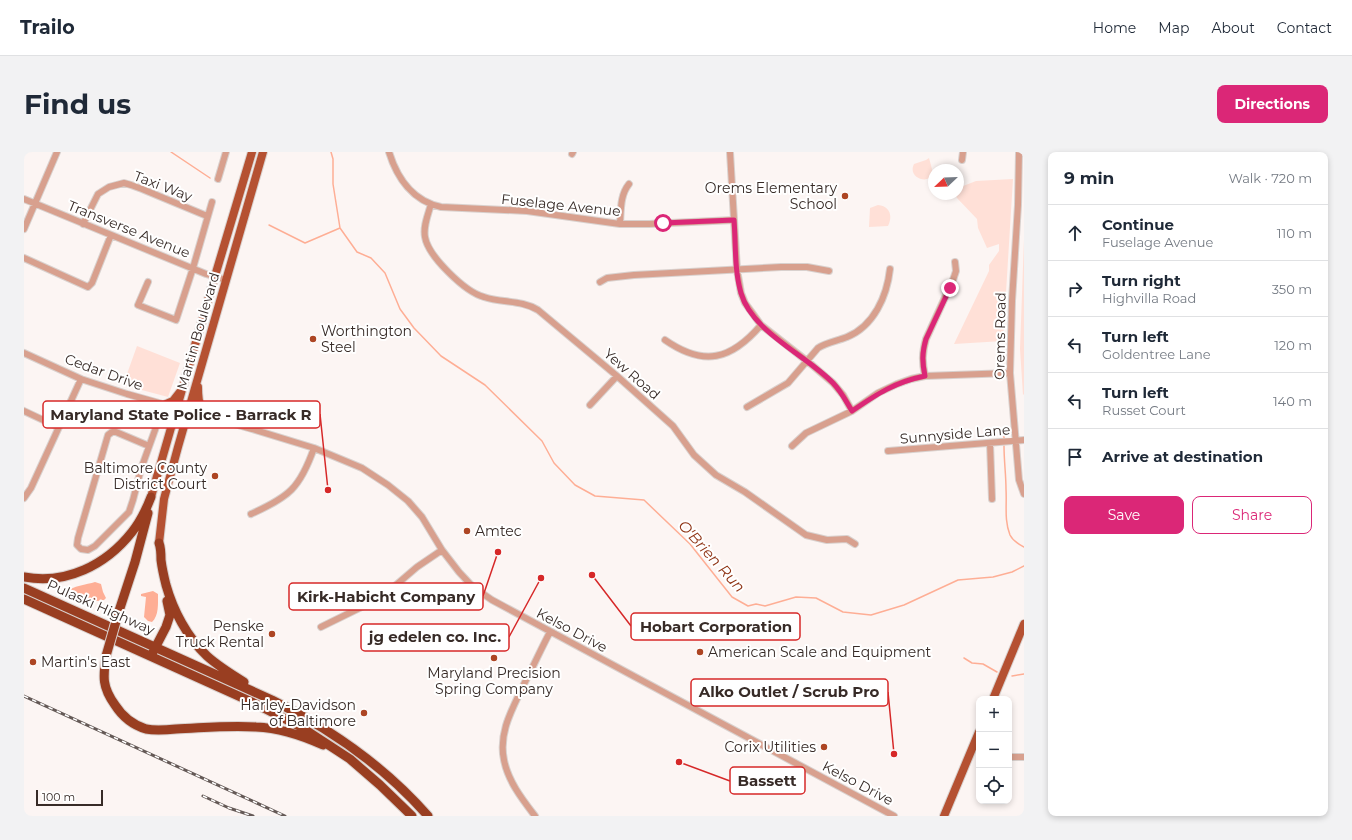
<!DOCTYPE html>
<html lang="en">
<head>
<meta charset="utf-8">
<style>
  body { margin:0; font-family:Montserrat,sans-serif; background:#f2f2f3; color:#1f2937 }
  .controls { position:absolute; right:12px; bottom:12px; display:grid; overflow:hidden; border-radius:8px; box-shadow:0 2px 6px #0003 }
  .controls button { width:36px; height:36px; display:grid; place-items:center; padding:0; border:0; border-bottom:1px solid #e0e1e3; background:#fff; color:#1f2937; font:20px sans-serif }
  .compass { position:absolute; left:904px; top:12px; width:36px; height:36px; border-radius:50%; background:#fff; box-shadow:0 2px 6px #0003; rotate:247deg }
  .scale { position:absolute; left:12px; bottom:10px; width:67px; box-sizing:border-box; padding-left:4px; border:2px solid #372b27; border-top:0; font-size:11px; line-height:14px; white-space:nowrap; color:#372b27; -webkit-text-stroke:3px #fff; paint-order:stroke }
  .stop { position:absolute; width:12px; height:12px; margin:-9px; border:3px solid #db2777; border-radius:50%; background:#fff }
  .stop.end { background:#db2777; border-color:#fff; box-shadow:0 1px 4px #0008 }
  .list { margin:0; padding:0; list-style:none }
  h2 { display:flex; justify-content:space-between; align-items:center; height:52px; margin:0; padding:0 16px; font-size:17px }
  h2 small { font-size:13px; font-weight:400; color:#747a83 }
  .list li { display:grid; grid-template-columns:26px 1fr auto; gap:12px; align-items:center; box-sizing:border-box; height:56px; padding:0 16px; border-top:1px solid #e0e1e3 }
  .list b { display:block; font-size:15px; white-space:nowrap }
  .list p { margin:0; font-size:13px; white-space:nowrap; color:#747a83 }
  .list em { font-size:13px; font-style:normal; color:#747a83 }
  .actions { display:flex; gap:8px; padding:12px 16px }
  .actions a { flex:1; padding:9px 0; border:1px solid #db2777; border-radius:8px; text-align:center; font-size:14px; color:#db2777 }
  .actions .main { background:#db2777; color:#fff }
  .icon { flex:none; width:22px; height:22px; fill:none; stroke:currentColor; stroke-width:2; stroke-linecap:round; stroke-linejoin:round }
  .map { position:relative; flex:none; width:1000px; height:664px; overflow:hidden; border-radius:8px }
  header { display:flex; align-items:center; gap:24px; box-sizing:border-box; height:56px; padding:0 20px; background:#fff; border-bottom:1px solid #e0e1e3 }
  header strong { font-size:19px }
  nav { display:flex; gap:22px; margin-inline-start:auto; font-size:14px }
  .intro { display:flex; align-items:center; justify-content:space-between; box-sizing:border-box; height:96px; padding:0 24px }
  h1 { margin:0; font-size:28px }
  .button { padding:10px 18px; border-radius:8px; background:#db2777; color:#fff; font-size:14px; font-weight:700 }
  main { display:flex; gap:24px; padding:0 24px }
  aside { flex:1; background:#fff; border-radius:8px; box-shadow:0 2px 6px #0003 }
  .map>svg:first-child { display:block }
  .green { fill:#ffe0d7 }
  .water { fill:#feae95 }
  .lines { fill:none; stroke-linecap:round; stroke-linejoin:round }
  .stream { stroke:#feae95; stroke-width:1.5 }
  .minor-casing { stroke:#d9d1ce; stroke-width:8 }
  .major-casing { stroke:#d9d1ce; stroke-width:10 }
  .highway-casing { stroke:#d9d1ce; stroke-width:11 }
  .minor { stroke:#d8a08e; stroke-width:6 }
  .major { stroke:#b55132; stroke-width:8 }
  .highway { stroke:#993e21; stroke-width:9 }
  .rail-casing { stroke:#645956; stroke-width:3 }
  .rail { stroke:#fff; stroke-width:1.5; stroke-dasharray:4.5; stroke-linecap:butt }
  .highway-bridge-casing { stroke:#d9d1ce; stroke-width:11; stroke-linecap:butt }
  .highway-bridge { stroke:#993e21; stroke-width:9 }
  .route { stroke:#db2777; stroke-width:5 }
  .poi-dot { fill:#ad4523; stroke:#fff; stroke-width:1.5 }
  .labels { text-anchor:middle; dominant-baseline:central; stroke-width:4; stroke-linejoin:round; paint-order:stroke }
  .street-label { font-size:14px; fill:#372b27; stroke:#fff }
  .poi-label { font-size:14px; fill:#372b27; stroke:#fff; text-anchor:end }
  .water-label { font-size:15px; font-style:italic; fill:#8e3213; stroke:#fff }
  .leader { fill:none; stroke:#d62828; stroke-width:1.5 }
  .callout-dot { fill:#d62828; stroke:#fff; stroke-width:1.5 }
  .callout { fill:#fff; stroke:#d62828; stroke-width:1.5 }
  .callout-label { font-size:15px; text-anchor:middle; font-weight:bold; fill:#372b27 }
</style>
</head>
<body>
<header>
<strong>Trailo</strong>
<nav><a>Home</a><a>Map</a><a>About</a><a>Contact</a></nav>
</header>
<div class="intro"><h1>Find us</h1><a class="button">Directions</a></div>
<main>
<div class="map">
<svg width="1000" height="664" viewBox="0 0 1000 664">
  <rect width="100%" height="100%" fill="#fcf5f3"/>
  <path class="green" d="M905 6C906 10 909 18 908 22 905 33 883 26 890 12L902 8Z
    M989 27 979 189 930 192 965 119V113L975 99V92L963 96 954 76 953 67 933 46 931 42H934V36L952 29Z
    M854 53C866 54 869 64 864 74L845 75 846 56Z
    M1000 87V242L999 243 996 197Z
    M113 194 156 211 144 245 99 233Z"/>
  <path class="water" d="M71 430 77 432 79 440 82 446 80 448C67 451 56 446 43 441 48 433 63 433 71 430Z
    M129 439 134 442C134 451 135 464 128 470L124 469 120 465 122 445 117 444V442Z"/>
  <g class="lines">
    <path class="stream" d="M147 0 186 26
      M307 0 309 7V32L316 76
      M245 73 281 91 316 76 333 100 347 106 361 121 376 157 390 176 417 204 461 233 518 289 530 311 551 333 571 344 620 348 666 392 708 445 724 454 732 452 741 454 772 445 792 446 819 460 847 463 880 453 934 428 969 425 988 420 1000 414
      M980 284V286
      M980 294C980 309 982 323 982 337 983 353 980 368 986 383 989 389 994 392 1000 395
      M940 506 948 511 959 512 973 520
      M988 524 1000 522"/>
    <g class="minor-casing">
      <path id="minor" d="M365 0C373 26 389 49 417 55L503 59 596 72H625L710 68
        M706 0 713 118 717 141 721 151 737 173 788 213 809 231 819 243 828 259
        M995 0 994 53 988 149 986 221 994 316 995 328 1000 342
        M548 2 549 0
        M938 8 939 0
        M194 27 202 0
        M0 47 182 122 202 128
        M407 52C404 63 399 74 401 85 404 104 441 140 460 145 478 151 498 148 514 158L593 224 649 274 670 303 692 323 721 340 782 383 803 388 823 387 831 392
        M59 72 74 42 85 35 100 31 107 33 118 37 183 64
        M596 72C597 58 596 43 605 32
        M0 77 33 0
        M0 106 64 135 68 131 87 83
        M124 130 114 153 152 168 169 116 188 50
        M576 130 583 126 610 123 757 115H783L805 119
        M641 188C680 215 707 208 737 173
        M0 201 57 227 103 242 228 277 290 296 338 316 364 333 384 349 398 365 418 398 435 420 449 435 468 448 870 664
        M901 224C898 210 898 201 902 187L929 128 932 119 931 110
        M566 253 593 224
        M723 255 764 231 794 196C803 190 813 189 823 185 850 174 863 144 866 117
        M0 259 34 275
        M966 291 968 347
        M125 294 92 280H88L84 283 54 386 53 393 57 397 64 398 71 394 105 360 109 348 117 317 131 278 137 252
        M768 294 782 281 828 259 854 241 873 232 887 227 901 224 986 221
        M864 299 1000 288
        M0 346 7 336 57 227
        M227 362C265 345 276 336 290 296
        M297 475 358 445 393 415 418 398
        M985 605H1000
        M511 664C498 647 484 629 480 608 474 580 489 556 500 532 509 515 517 497 526 480"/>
    </g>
    <g class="major-casing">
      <path id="major" d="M174 235C174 257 177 258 195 268
        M148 271 145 262 140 253 149 249 156 240
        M127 345 191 124 228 0
        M135 391 140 347 154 295 239 0
        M969 547 1000 472
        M920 664 955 580"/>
    </g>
    <g class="highway-casing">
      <path id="highway" d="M135 391C137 396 137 402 137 408 138 416 140 425 142 433 149 458 163 485 183 504 194 514 207 522 220 530
        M0 425C42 433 82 413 108 380 116 370 122 358 127 345
        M0 436 248 548C307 577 361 615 404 664
        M0 447 232 552 277 575 326 607 356 633 388 664
        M95 459 111 410 124 361
        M129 500 142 475 146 463 143 449
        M82 504C79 525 78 535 91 553 98 564 109 573 122 577 132 579 142 578 152 577 178 576 205 573 232 575 256 576 277 583 299 593"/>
    </g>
    <use href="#minor" class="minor"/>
    <use href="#major" class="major"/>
    <use href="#highway" class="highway"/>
    <g class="rail-casing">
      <path id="rail" d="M0 544 261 664
        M179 644 205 656 229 664"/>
    </g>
    <use href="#rail" class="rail"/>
    <g class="highway-bridge-casing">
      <path id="highway-bridge" d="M82 504 95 459"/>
    </g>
    <use href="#highway-bridge" class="highway-bridge"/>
  </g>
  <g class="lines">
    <path class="route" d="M639 71 710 68C712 92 710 117 717 141 728 180 782 203 809 231 817 239 822 249 828 259 853 242 871 230 901 224 898 210 898 201 902 187L926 136"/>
  </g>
  <g class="poi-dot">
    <circle cx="821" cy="44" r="4"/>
    <circle cx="289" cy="187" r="4"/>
    <circle cx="191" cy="324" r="4"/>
    <circle cx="443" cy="379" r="4"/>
    <circle cx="248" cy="482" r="4"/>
    <circle cx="676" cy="500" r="4"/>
    <circle cx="470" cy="506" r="4"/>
    <circle cx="9" cy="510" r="4"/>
    <circle cx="340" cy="561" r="4"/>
    <circle cx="800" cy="595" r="4"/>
  </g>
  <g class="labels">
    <g class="street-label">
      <text transform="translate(139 34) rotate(21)">Taxi Way</text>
      <text transform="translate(537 53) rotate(6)">Fuselage Avenue</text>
      <text transform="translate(105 77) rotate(22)">Transverse Avenue</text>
      <text transform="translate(174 179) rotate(-74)">Martin Boulevard</text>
      <text transform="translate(976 184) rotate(-89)">Orems Road</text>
      <text transform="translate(80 220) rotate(20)">Cedar Drive</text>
      <text transform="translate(608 222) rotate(41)">Yew Road</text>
      <text transform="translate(931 282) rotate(-5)">Sunnyside Lane</text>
      <text transform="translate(77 455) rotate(24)">Pulaski Highway</text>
      <text transform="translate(548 478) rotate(28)">Kelso Drive</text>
      <text transform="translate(834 631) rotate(28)">Kelso Drive</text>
    </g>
    <g class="poi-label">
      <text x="813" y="36">Orems Elementary<tspan x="813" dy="16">School</tspan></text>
      <text x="297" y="179" text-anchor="start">Worthington<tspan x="297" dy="16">Steel</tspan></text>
      <text x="183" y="316">Baltimore County<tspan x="183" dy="16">District Court</tspan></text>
      <text x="451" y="379" text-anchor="start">Amtec</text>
      <text x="240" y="474">Penske<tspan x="240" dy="16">Truck Rental</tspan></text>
      <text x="684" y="500" text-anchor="start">American Scale and Equipment</text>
      <text x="17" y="510" text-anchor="start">Martin's East</text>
      <text x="470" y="521" text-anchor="middle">Maryland Precision<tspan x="470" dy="16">Spring Company</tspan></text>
      <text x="332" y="553">Harley-Davidson<tspan x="332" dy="16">of Baltimore</tspan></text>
      <text x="792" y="595">Corix Utilities</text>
    </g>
    <g class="water-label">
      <text transform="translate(688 404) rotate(48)">O'Brien Run</text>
    </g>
  </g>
  <path class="leader" d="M304 338L296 262M474 400L459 444M568 423L607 474M517 426L485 485M870 602L864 540M655 610L706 629"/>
  <g class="callout-dot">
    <circle cx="304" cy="338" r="4"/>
    <circle cx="474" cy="400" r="4"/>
    <circle cx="568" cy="423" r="4"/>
    <circle cx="517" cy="426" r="4"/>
    <circle cx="870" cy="602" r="4"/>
    <circle cx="655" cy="610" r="4"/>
  </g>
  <g class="callout">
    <rect x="19" y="249" width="277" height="27" rx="4"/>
    <rect x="265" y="431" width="194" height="27" rx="4"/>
    <rect x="607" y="461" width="169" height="27" rx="4"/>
    <rect x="337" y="472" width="148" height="27" rx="4"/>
    <rect x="667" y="527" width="197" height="27" rx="4"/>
    <rect x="706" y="615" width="75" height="27" rx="4"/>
  </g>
  <g class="callout-label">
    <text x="157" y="268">Maryland State Police - Barrack R</text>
    <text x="362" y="450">Kirk-Habicht Company</text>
    <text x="692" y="480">Hobart Corporation</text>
    <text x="411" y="490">jg edelen co. Inc.</text>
    <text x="765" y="545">Alko Outlet / Scrub Pro</text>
    <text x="743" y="634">Bassett</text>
  </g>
</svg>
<div class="controls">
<button>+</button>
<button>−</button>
<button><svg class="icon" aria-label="locate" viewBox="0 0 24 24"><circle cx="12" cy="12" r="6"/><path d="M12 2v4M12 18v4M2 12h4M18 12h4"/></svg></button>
</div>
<svg class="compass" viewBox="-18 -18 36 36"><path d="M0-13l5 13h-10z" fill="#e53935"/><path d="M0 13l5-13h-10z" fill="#747a83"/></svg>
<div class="scale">100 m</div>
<div class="stop" style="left:639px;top:71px"></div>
<div class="stop end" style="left:926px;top:136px"></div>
</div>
<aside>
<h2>9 min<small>Walk · 720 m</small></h2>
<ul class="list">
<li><svg class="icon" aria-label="ahead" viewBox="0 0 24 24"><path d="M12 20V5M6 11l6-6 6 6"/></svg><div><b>Continue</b><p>Fuselage Avenue</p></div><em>110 m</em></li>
<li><svg class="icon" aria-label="right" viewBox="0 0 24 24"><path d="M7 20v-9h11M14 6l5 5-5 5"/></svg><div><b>Turn right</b><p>Highvilla Road</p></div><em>350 m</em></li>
<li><svg class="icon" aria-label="left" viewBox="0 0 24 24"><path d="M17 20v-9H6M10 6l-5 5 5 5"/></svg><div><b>Turn left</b><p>Goldentree Lane</p></div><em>120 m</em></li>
<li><svg class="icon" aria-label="left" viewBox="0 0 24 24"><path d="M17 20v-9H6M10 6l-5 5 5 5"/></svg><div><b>Turn left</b><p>Russet Court</p></div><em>140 m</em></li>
<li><svg class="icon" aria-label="arrive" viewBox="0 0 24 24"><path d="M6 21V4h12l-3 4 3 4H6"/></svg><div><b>Arrive at destination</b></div></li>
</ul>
<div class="actions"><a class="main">Save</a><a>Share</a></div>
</aside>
</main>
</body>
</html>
